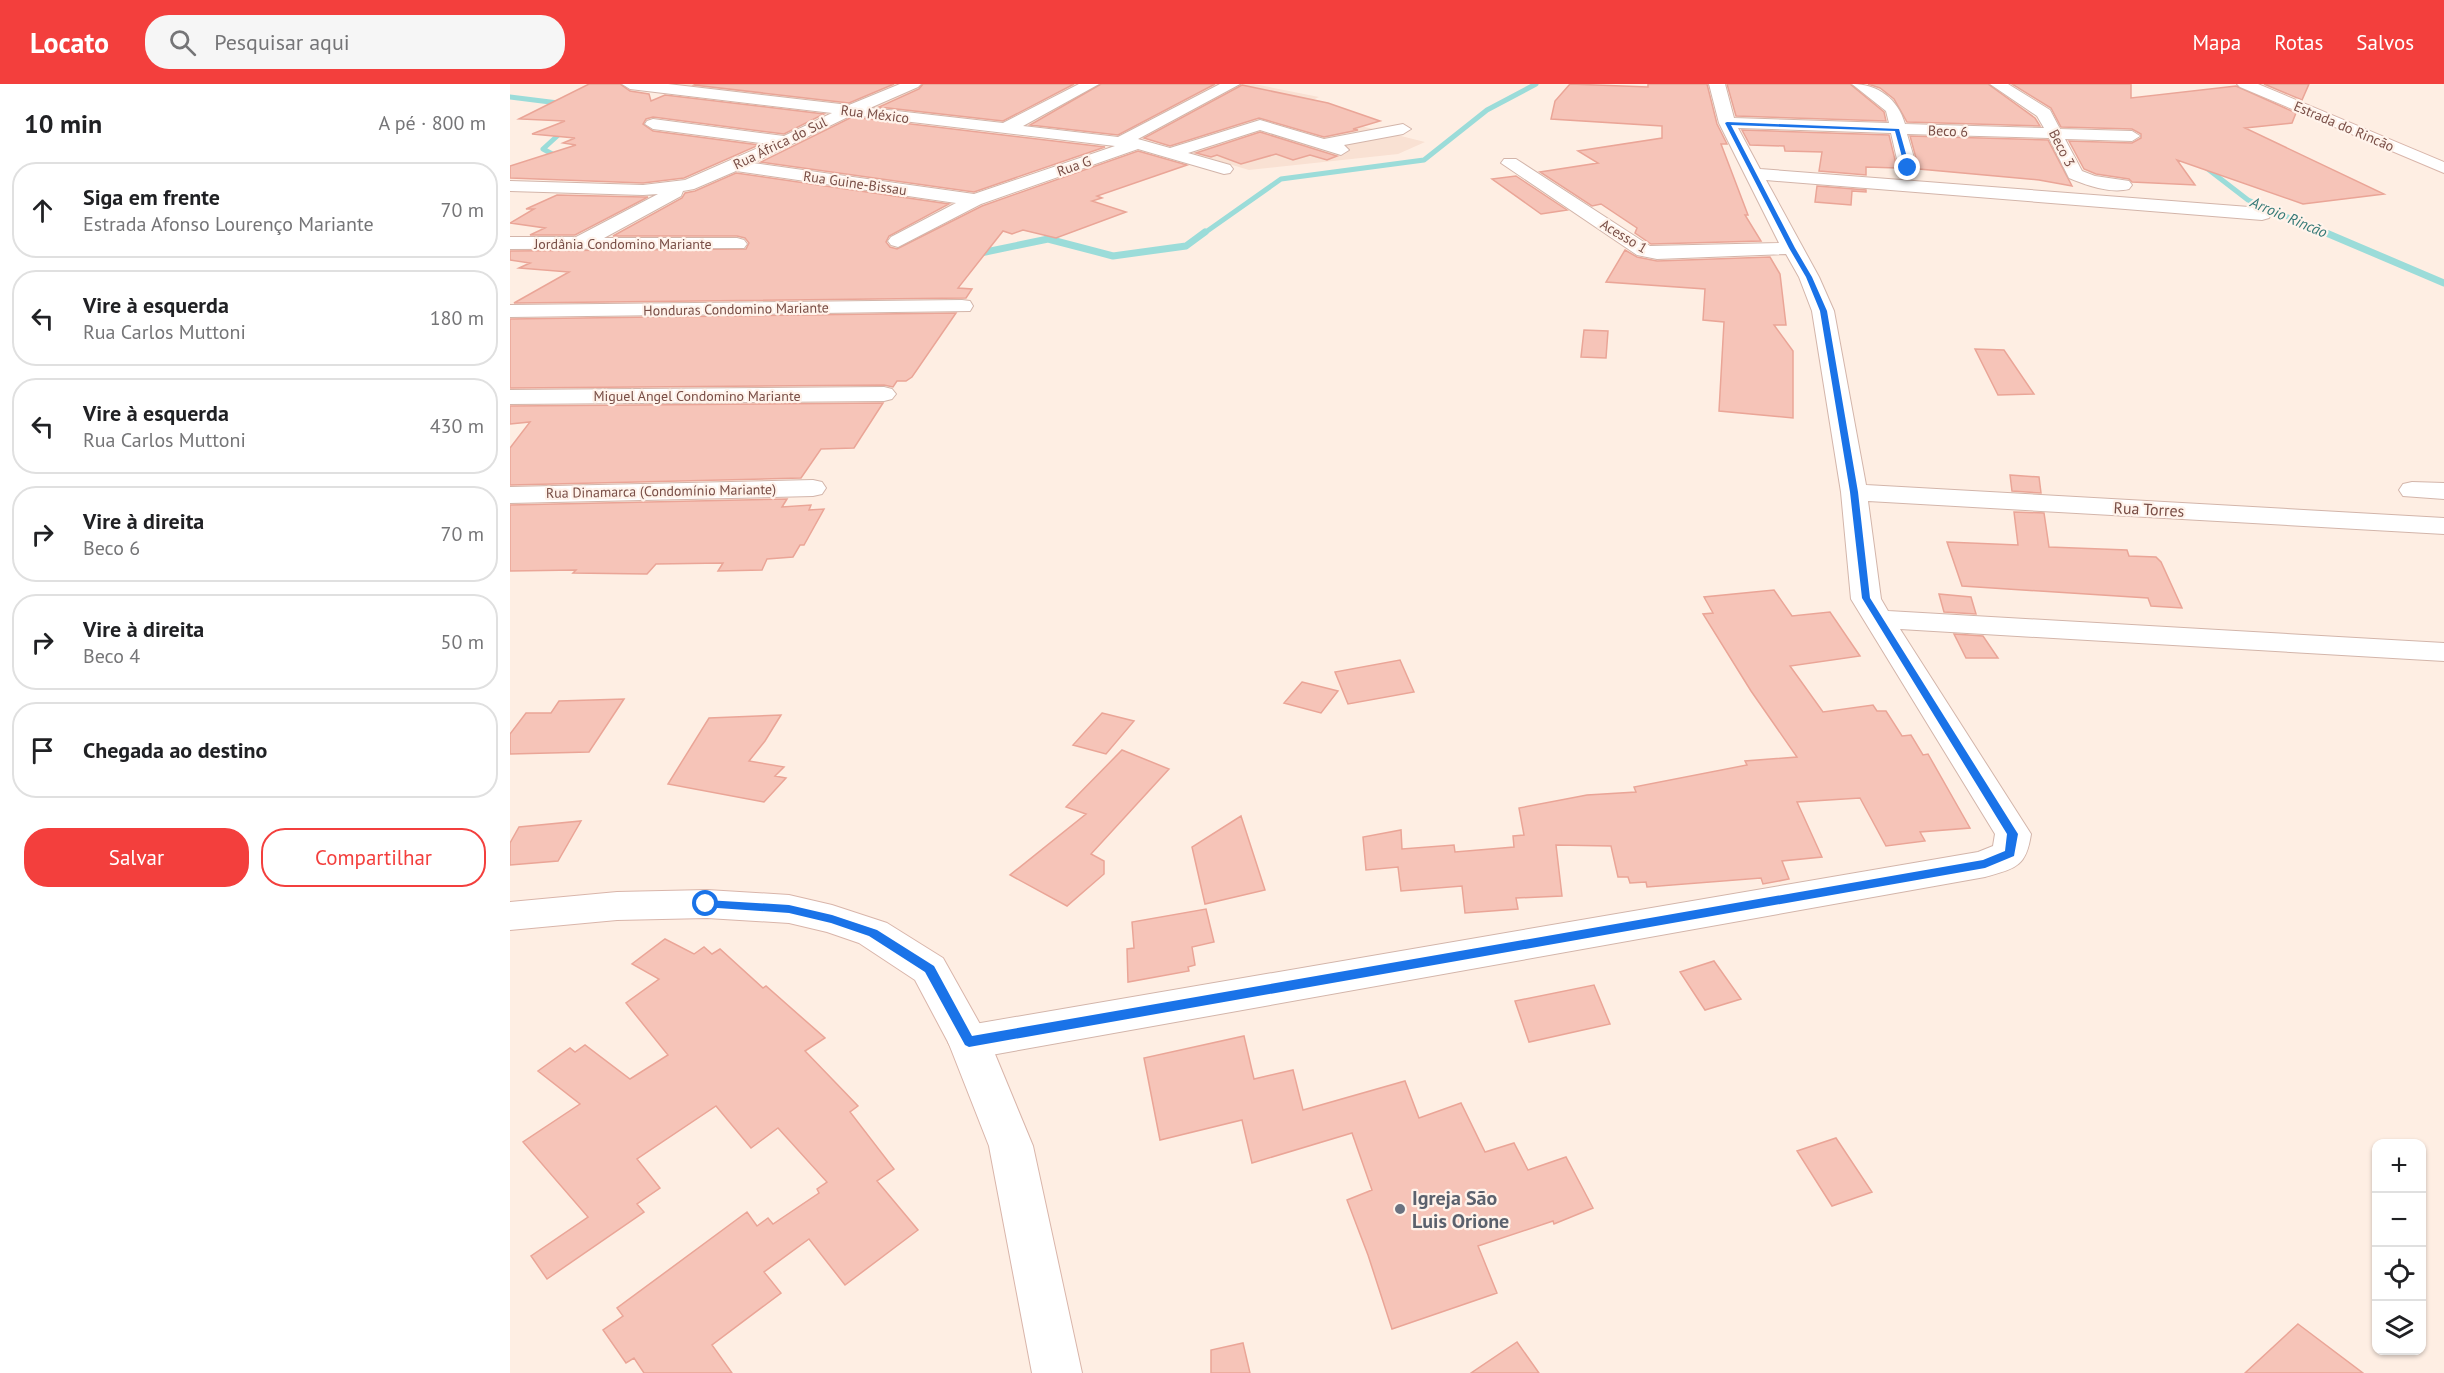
<!DOCTYPE html>
<html lang="pt">
<head>
<meta charset="utf-8">
<style>
  body { margin:0; font-family:"PT Sans",sans-serif; background:#f6f6f6; color:#202124 }
  .controls { position:absolute; right:18px; bottom:18px; display:grid; overflow:hidden; border-radius:12px; box-shadow:0 2px 4px #0004 }
  .controls button { width:54px; height:54px; display:grid; place-items:center; padding:0; border:0; border-bottom:2px solid #e0e0e0; background:#fff; color:#202124; font:30px sans-serif }
  .stop { position:absolute; width:18px; height:18px; margin:-14px; border:4px solid #1a73e8; border-radius:50%; background:#fff }
  .stop.end { background:#1a73e8; border-color:#fff; box-shadow:0 2px 6px #0008 }
  .list { margin:0; padding:0; list-style:none }
  h2 { display:flex; justify-content:space-between; align-items:center; height:78px; margin:0; padding:0 24px; font-size:26px }
  h2 small { font-size:20px; font-weight:400; color:#757577 }
  .list li { display:grid; grid-template-columns:39px 1fr auto; gap:18px; align-items:center; box-sizing:border-box; height:96px; margin:0 12px 12px; padding:0 12px; border:2px solid #e0e0e0; border-radius:24px }
  .list b { display:block; font-size:22px; white-space:nowrap }
  .list p { margin:0; font-size:20px; white-space:nowrap; color:#757577 }
  .list em { font-size:20px; font-style:normal; color:#757577 }
  .actions { display:flex; gap:12px; padding:18px 24px }
  .actions a { flex:1; padding:14px 0; border:2px solid #f33f3d; border-radius:24px; text-align:center; font-size:21px; color:#f33f3d }
  .actions .main { background:#f33f3d; color:#fff }
  .icon { flex:none; width:33px; height:33px; fill:none; stroke:currentColor; stroke-width:2; stroke-linecap:round; stroke-linejoin:round }
  .map { position:relative; flex:none; width:1934px; height:1289px; overflow:hidden }
  header { display:flex; align-items:center; gap:36px; box-sizing:border-box; height:84px; padding:0 30px; background:#f33f3d; color:#fff }
  header strong { font-size:28px }
  nav { display:flex; gap:33px; margin-inline-start:auto; font-size:21px }
  .search { width:420px; height:54px; background:#f6f6f6; display:flex; align-items:center; gap:15px; box-sizing:border-box; padding:0 21px; border-radius:24px; color:#757577; font-size:22px }
  main { display:flex }
  aside { flex:1; background:#fff }
  .map>svg:first-child { display:block }
  .residential { fill:#f9e1d3 }
  .lines { fill:none; stroke-linecap:round; stroke-linejoin:round }
  .stream-far1 { stroke:#9bdcd9; stroke-width:5 }
  .stream { stroke:#9bdcd9; stroke-width:7 }
  .building { fill:#f6c4b8; stroke:#eaa597; stroke-width:1.5 }
  .street-casing { stroke:#d3b5aa; stroke-width:2 }
  .secondary-casing { stroke:#d9b5aa; stroke-width:2 }
  .street { fill:#fff; fill-rule:evenodd }
  .secondary { fill:#fff; fill-rule:evenodd }
  .route { fill:#1a73e8 }
  .worship-dot { fill:#6b7280; stroke:#fff3eb; stroke-width:2 }
  .labels { text-anchor:middle; dominant-baseline:central; stroke-width:4.5; stroke-linejoin:round; paint-order:stroke }
  .far-street-label { font-size:14px; fill:#794e46; stroke:#fff3eb }
  .far-water-label { font-size:15px; font-style:italic; fill:#357976; stroke:#fff3eb }
  .street-label { font-size:16px; fill:#794e46; stroke:#fff3eb }
  .near-worship-label { font-size:20px; font-weight:bold; fill:#5b616d; stroke:#fff3eb; text-anchor:start }
</style>
</head>
<body>
<header>
<strong>Locato</strong>
<div class="search"><svg class="icon" aria-label="search" viewBox="0 0 24 24"><circle cx="10" cy="10" r="6"/><path d="M15 15l6 6"/></svg>Pesquisar aqui</div>
<nav><a>Mapa</a><a>Rotas</a><a>Salvos</a></nav>
</header>
<main>
<aside>
<h2>10 min<small>A pé · 800 m</small></h2>
<ul class="list">
<li><svg class="icon" aria-label="ahead" viewBox="0 0 24 24"><path d="M12 20V5M6 11l6-6 6 6"/></svg><div><b>Siga em frente</b><p>Estrada Afonso Lourenço Mariante</p></div><em>70 m</em></li>
<li><svg class="icon" aria-label="left" viewBox="0 0 24 24"><path d="M17 20v-9H6M10 6l-5 5 5 5"/></svg><div><b>Vire à esquerda</b><p>Rua Carlos Muttoni</p></div><em>180 m</em></li>
<li><svg class="icon" aria-label="left" viewBox="0 0 24 24"><path d="M17 20v-9H6M10 6l-5 5 5 5"/></svg><div><b>Vire à esquerda</b><p>Rua Carlos Muttoni</p></div><em>430 m</em></li>
<li><svg class="icon" aria-label="right" viewBox="0 0 24 24"><path d="M7 20v-9h11M14 6l5 5-5 5"/></svg><div><b>Vire à direita</b><p>Beco 6</p></div><em>70 m</em></li>
<li><svg class="icon" aria-label="right" viewBox="0 0 24 24"><path d="M7 20v-9h11M14 6l5 5-5 5"/></svg><div><b>Vire à direita</b><p>Beco 4</p></div><em>50 m</em></li>
<li><svg class="icon" aria-label="arrive" viewBox="0 0 24 24"><path d="M6 21V4h12l-3 4 3 4H6"/></svg><div><b>Chegada ao destino</b></div></li>
</ul>
<div class="actions"><a class="main">Salvar</a><a>Compartilhar</a></div>
</aside>
<div class="map">
<svg width="1934" height="1289" viewBox="0 0 1934 1289">
  <rect width="100%" height="100%" fill="#feeee3"/>
  <path class="residential" d="M163 0H744L809 13 783 25 915 58 888 70 739 86 632 54Z"/>
  <g class="lines">
    <path class="stream-far1" d="M0 13 56 20
      M53 72H46L33 65 57 43
      M1690 79 1738 116 1818 150
      M693 150 771 95 914 76 977 26 1026 0"/>
    <path class="stream" d="M1814 148 1934 199
      M466 170 538 155 603 172 676 162 695 148"/>
  </g>
  <path class="building" d="M79 0H110L120 7 139 10 141 17 155 11 314 30 274 50 143 33 136 35 133 40 143 47 249 61 174 94 133 99 0 94V82L66 61 53 59 65 54 22 50 55 37 9 35Z
    M186 0H384L339 19 184 1Z
    M413 0H564L493 37 369 23 409 5Z
    M591 0H705L608 51 520 41Z
    M1060 0 1138 3V0H1197L1207 40 1217 60H1211L1238 131H1235L1251 157 1141 160 1125 149 1127 144 1091 120 1082 122 1030 88 1088 79 1068 67 1152 54V42L1041 35 1045 17Z
    M1217 0H1340L1374 28 1376 37 1226 32Z
    M1358 0H1478L1525 34 1530 42 1397 38 1384 15 1370 4Z
    M1502 0H1621V14L1726 2 1786 29 1782 39 1735 44 1874 110 1793 120 1667 76 1685 101 1622 98 1619 95 1586 90 1574 85 1559 57 1622 59 1631 54V50L1622 45 1551 43 1541 24Z
    M1754 0H1799L1792 16Z
    M732 1 818 19 870 37 843 45 848 46 814 53 749 34 660 62 634 54Z
    M342 33 595 63 464 108 251 78Z
    M1232 46 1379 51 1387 84 1356 83V91L1309 87 1312 68 1275 67 1274 62 1240 61Z
    M750 48 827 72 817 76 800 71 783 76 766 70 731 80 707 71 701 73 686 69Z
    M1400 52 1538 56 1562 102 1529 96 1409 85Z
    M628 67 677 81 587 112 592 114 582 117 616 128 546 154 513 146 502 150 493 147 448 204 462 205 456 214 4 219 59 188 9 184 20 179 0 176V167L236 165 239 159 235 154 227 152H103L172 114 175 109 185 107 226 89 439 120 379 152 376 158 380 163 387 165 472 122Z
    M1006 92 1057 126 1031 130 982 95Z
    M1307 102 1356 106V108L1342 107 1341 121 1305 118Z
    M47 111 133 113H138L65 151H20L35 144 0 139 24 125H16Z
    M1115 166 1127 173 1147 177 1260 173 1270 190 1276 241H1264L1283 267V334L1209 327 1214 238 1193 236 1195 205 1096 198Z
    M446 229 402 293 396 297H387L383 303 374 301 0 304V235Z
    M1074 246 1098 247 1096 274 1071 273Z
    M1465 265 1494 266 1524 310 1488 311Z
    M373 319 344 364 311 365 291 394 0 401V364L20 338 0 340V322Z
    M1500 391 1529 393 1531 409 1502 407Z
    M277 415 272 423 301 421 299 426 314 425 294 461H290L283 473 257 475 252 486 208 487 213 479 146 480 137 490 63 489 66 486 0 487V421Z
    M1504 428 1534 429 1539 463 1617 466 1619 472 1646 473 1651 478 1672 524 1641 522 1638 514 1452 502 1437 458 1508 461Z
    M1264 506 1282 532 1320 528 1350 572 1280 582 1313 628 1363 621 1367 627H1376L1392 652 1401 651 1413 671 1418 670 1460 744 1410 748 1415 757 1376 762 1350 714 1287 718 1312 773 1272 777 1279 795 1253 800 1251 794 1137 803 1136 798 1120 799 1118 793H1108L1101 762 1046 761 1052 812 1006 814 1008 825 955 829 952 802 891 807 888 783 856 786 853 753 891 746 892 765 944 761 945 768 1004 763 1003 752 1014 751 1009 724 1077 711 1126 708 1124 703 1237 681 1235 677 1287 673 1241 607 1193 530 1203 529 1194 513Z
    M1429 510 1461 513 1466 530 1434 528Z
    M1444 550 1473 552 1488 574H1456Z
    M890 576 904 608 838 620 825 588Z
    M792 598 828 607 811 629 774 619Z
    M114 615 79 668 0 670V650L16 629H41L49 617Z
    M592 629 624 637 596 670 563 661Z
    M271 631 255 657 239 677 274 683 265 692 276 694 254 718 158 700 199 634Z
    M612 666 659 685 581 770 594 777V790L557 822 500 791 576 730 556 723Z
    M731 732 755 806 695 820 682 763Z
    M71 737 48 777 0 781V759L9 743Z
    M696 825 704 858 682 863 685 881 678 883 679 887 618 898 617 865 624 864 622 838Z
    M155 855 184 870 194 863 202 870 210 865 253 904 256 902 315 954 295 967 348 1022 340 1028 384 1085 367 1097 408 1146 335 1201 299 1155 254 1188 271 1209 202 1261 222 1289H134L124 1274 116 1279 93 1246 113 1232 107 1224 237 1128 247 1142 258 1134 263 1140 309 1109 307 1105 317 1098 268 1044 241 1064 206 1022 127 1075 150 1104 127 1120 134 1128 37 1195 21 1172 78 1133 13 1058 70 1020 28 987 60 964 65 968 75 961 120 995 158 971 116 919 149 895 122 880Z
    M1204 877 1231 915 1195 926 1170 888Z
    M1084 901 1100 940 1019 958 1005 917Z
    M734 952 744 995 783 986 793 1026 895 997 909 1034 951 1019 975 1068 1004 1059 1018 1086 1056 1073 1083 1124 1044 1140 1043 1137 968 1162 987 1209 882 1245 858 1171 837 1116 862 1106 842 1049 742 1079 732 1036 650 1056 634 974Z
    M1326 1054 1362 1108 1322 1122 1287 1067Z
    M1788 1240 1853 1289H1735Z
    M1007 1258 1029 1289H961Z
    M733 1259 740 1289H701V1266Z"/>
  <g class="lines">
    <g class="street-casing">
      <path id="street" d="M112 0H158L339 21 390 0H411L408 3 360 24 493 39 569 0H589L513 42 608 53 710 0H730L628 55 660 64 750 36 814 55 893 40 901 45 893 50 834 61 839 66 831 71 750 46 678 69 720 81 723 85 720 89 714 90 628 65 471 120 388 163 381 161 378 157 381 153 446 119 226 87 184 105 173 107 171 112 94 154H227L234 156 237 160 234 164 0 165V153H66L148 110 133 111 0 107V97L133 101 175 96 257 60 143 45 135 40 137 37 143 35 274 52 322 29 120 5ZM342 31 605 62 464 110 243 79Z
        M1199 0H1215L1224 34 1379 39 1376 27 1342 0C1368 0 1388 15 1395 40L1534 44 1527 32 1480 0H1498L1540 26 1550 45 1622 47 1630 52 1622 57 1555 55 1572 87 1585 92 1619 97 1622 101 1619 105C1600 110 1576 101 1559 94L1539 54 1397 50 1407 84 1404 88H1392L1389 84 1381 49 1228 44 1250 85 1752 124 1759 126 1761 130 1759 134 1752 136 1256 96 1309 193 1324 227 1356 401 1934 434V450L1358 417 1371 515 1378 527 1934 559V577L1390 545 1521 750C1516 783 1506 784 1475 793L459 975 444 970 438 958 444 946 459 941 1468 768 1483 762 1485 750 1341 515 1331 408 1302 227 1289 193 1276 170 1147 175 1127 171 991 79 994 75H1006L1140 162 1269 159 1209 39Z
        M452 216 460 217 463 222 460 227 0 233V221Z
        M374 303 382 305 386 310 382 315 374 317 0 320V306Z
        M303 396 312 398 316 404 312 410 303 412 0 419V403Z
        M1902 398 1934 399V415L1893 412 1889 406 1893 400Z"/>
    </g>
    <g class="secondary-casing">
      <path id="secondary" d="M1727 0H1748L1934 78V89L1730 3Z
        M197 806 279 811 322 821 377 839 433 874 480 958 523 1062 572 1289H522L479 1062 439 960 405 896 349 859 317 848 279 839 197 834 107 836 0 846V818L107 808Z"/>
    </g>
    <use href="#street" class="street"/>
    <use href="#secondary" class="secondary"/>
  </g>
  <path class="route" d="M1217 38 1389 45 1400 84 1398 86 1395 84 1385 47 1221 41 1285 164 1302 193 1317 227 1348 408 1360 514 1508 750 1504 772 1475 784 459 963 455 961 415 888 359 852 321 839 279 829 193 823V817L196 816 279 821 322 831 367 846 424 882 462 952 1473 776 1495 767 1497 750 1352 514 1340 408 1310 227 1296 193 1279 164 1215 39Z"/>
  <circle class="worship-dot" cx="890" cy="1125" r="6"/>
  <g class="labels">
    <g class="far-street-label">
      <text transform="translate(365 30) rotate(7)">Rua México</text>
      <text transform="translate(1834 42) rotate(23)">Estrada do Rincão</text>
      <text transform="translate(1438 47) rotate(2)">Beco 6</text>
      <text transform="translate(270 59) rotate(-26)">Rua África do Sul</text>
      <text transform="translate(1552 64) rotate(63)">Beco 3</text>
      <text transform="translate(564 82) rotate(-19)">Rua G</text>
      <text transform="translate(345 99) rotate(8)">Rua Guine-Bissau</text>
      <text transform="translate(1114 152) rotate(31)">Acesso 1</text>
      <text x="113" y="160">Jordânia Condomino Mariante</text>
      <text transform="translate(226 225) rotate(-1)">Honduras Condomino Mariante</text>
      <text x="187" y="312">Miguel Angel Condomino Mariante</text>
      <text transform="translate(151 407) rotate(-1)">Rua Dinamarca (Condomínio Mariante)</text>
    </g>
    <g class="far-water-label">
      <text transform="translate(1779 133) rotate(23)">Arroio Rincão</text>
    </g>
    <g class="street-label">
      <text transform="translate(1639 425) rotate(3)">Rua Torres</text>
    </g>
    <g class="near-worship-label">
      <text x="902" y="1114">Igreja São<tspan x="902" dy="23">Luis Orione</tspan></text>
    </g>
  </g>
</svg>
<div class="controls">
<button>+</button>
<button>−</button>
<button><svg class="icon" aria-label="locate" viewBox="0 0 24 24"><circle cx="12" cy="12" r="6"/><path d="M12 2v4M12 18v4M2 12h4M18 12h4"/></svg></button>
<button><svg class="icon" aria-label="layers" viewBox="0 0 24 24"><path d="M12 4l9 5-9 5-9-5zM3 14l9 5 9-5"/></svg></button>
</div>
<div class="stop" style="left:196px;top:820px"></div>
<div class="stop end" style="left:1398px;top:84px"></div>
</div>
</main>
</body>
</html>
